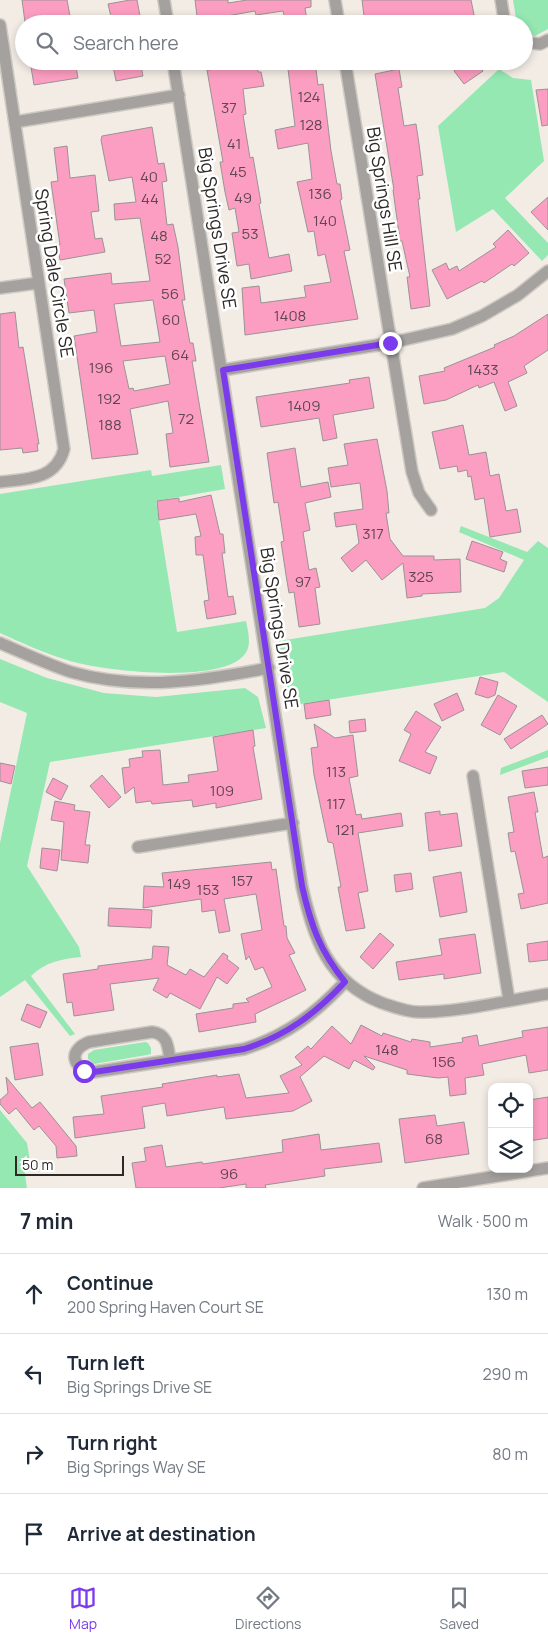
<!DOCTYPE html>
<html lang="en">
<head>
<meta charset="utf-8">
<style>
  body { margin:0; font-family:Manrope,sans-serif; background:#f6f6f7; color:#1f2937 }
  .controls { position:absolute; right:15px; bottom:15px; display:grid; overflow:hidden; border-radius:10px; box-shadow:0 2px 8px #0003 }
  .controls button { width:45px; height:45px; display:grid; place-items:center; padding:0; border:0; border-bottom:1px solid #e0e1e3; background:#fff; color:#1f2937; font:25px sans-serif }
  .scale { position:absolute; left:15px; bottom:12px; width:109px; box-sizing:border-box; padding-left:5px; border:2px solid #2c2927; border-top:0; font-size:14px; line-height:18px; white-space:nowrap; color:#2c2927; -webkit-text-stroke:4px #fff; paint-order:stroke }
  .stop { position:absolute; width:15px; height:15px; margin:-11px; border:4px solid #7c3aed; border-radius:50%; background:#fff }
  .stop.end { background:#7c3aed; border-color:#fff; box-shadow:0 1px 5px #0008 }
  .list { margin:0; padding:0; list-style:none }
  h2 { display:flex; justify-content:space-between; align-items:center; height:65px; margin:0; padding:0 20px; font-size:21px }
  h2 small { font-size:16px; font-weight:400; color:#747a83 }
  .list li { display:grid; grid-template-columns:32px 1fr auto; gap:15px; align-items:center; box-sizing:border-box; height:80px; padding:0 20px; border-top:1px solid #e0e1e3 }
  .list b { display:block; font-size:19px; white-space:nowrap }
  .list p { margin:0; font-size:16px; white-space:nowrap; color:#747a83 }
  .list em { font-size:16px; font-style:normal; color:#747a83 }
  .icon { flex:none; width:28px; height:28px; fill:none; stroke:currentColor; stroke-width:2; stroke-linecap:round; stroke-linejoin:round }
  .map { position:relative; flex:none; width:548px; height:1188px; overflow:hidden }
  .search { position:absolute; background:#fff; box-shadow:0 2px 8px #0003; left:15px; right:15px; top:15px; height:55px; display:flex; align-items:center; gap:12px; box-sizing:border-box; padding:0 18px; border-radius:28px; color:#747a83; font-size:19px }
  .sheet { height:385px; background:#fff }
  nav { display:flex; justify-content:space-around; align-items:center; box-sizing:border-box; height:70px; border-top:1px solid #e0e1e3; background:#fff; font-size:14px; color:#747a83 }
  nav a { display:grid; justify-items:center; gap:2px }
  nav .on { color:#7c3aed }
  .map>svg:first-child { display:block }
  .green { fill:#95e8b2 }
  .building { fill:#fc9ec1; stroke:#9c9295; fill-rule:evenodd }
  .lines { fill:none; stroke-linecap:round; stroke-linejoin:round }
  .minor-casing { stroke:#cfc9c3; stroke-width:14 }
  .minor { stroke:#a5a19f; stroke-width:11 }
  .route { stroke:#7c3aed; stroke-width:6 }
  .labels { text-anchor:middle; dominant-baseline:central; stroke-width:5; stroke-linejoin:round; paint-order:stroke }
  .number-label { font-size:15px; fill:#60464e }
  .street-label { font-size:18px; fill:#2c2927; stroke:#fff }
</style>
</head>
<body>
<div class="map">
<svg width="548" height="1188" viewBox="0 0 548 1188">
  <rect width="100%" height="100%" fill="#f3ece5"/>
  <path class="green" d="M513 0H548V29L535 36 524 33V24H517Z
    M499 69 513 78 531 80 544 161 505 198 548 243V255L542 261 493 209 456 232 438 126Z
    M221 465 225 489 156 501 177 632 246 621C248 631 252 645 245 654 222 685 100 671 67 660 44 653 22 643 0 633V494L151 470 152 476Z
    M461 526 527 552 538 541 548 548V702L504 672 289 706 279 641 485 608 499 598 524 560 459 532Z
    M0 659 47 678 104 693 156 697 245 688 258 697 266 728 50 762 27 866 79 947 81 957C62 959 45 962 31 976L75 1034 70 1036 25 980 0 997V843L27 713 0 702Z
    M548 750V757L500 775 501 768Z
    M145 1042 148 1043 151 1048V1054L147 1055 94 1064 88 1059V1054L94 1050Z
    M0 1110 27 1143 31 1167 24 1168 27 1188H0Z"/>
  <path class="building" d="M22 0H67L70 16H67L68 22 28 24 25 22Z
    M130 0H137L140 16 112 21 108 4Z
    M195 0H228V3L247 0H311V7L305 8 307 20 286 23 283 11 256 15 255 11 227 16 228 24H198Z
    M362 0H471L476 24H442V20L416 24H365Z
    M30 61H75L78 78 34 85Z
    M112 61H140L143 76 116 81Z
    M208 61H257L258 72H261L264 86 243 89 246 114 243 115 250 158 253 157 261 203 259 204 269 258 289 254 292 271 251 279 249 264 237 266 232 233 239 232 235 208 229 210 225 192 220 162H223L207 70H210Z
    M287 61H315L318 85 323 84 331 151 337 184H340L342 199 340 200 350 250 344 251 358 319 245 335 242 288 259 286 261 303 306 297 304 286 331 282 325 254 318 256 314 231 308 232 297 182 312 179 308 143 278 149 275 130 295 126Z
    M467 61H476L483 71 464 84 454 71Z
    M399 69 402 87 398 88 404 126 416 124 419 144 423 175 417 176 420 199H418L430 306 411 309 407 277H410L402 241H400L393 190H394L375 74Z
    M548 89V125L542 126 536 90Z
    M152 127 158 164 164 163 167 181 162 182 167 225 173 224 178 247 185 300H182L190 343H193L196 361H192L209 462 170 467 166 434 173 433 168 401 130 409 138 454 92 459 74 336 97 332 94 310 69 313 64 279 111 273 112 284 150 281 140 218 115 220 114 204 136 202 132 177 109 181 101 140 102 136ZM153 300 160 342 121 346 114 304ZM165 356 170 384 134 391 133 388 129 389 123 361Z
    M67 146 70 178 95 175 99 211 91 212 95 239 102 238 105 252 60 260 57 245H60L51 182 58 181 54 148Z
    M548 197V230L531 212Z
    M508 230 529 253 514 266 512 264 484 283 482 281 447 299 432 270 446 263 449 270 457 266 459 271 496 247 493 244Z
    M15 312 19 348 23 347 39 444H37L38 451 23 453 22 448 0 450V314Z
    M548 314V350L524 366 527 373 508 382 517 406 505 411 494 382 479 388 478 385 446 400 424 404 419 376 445 371 444 368 495 347 494 345 514 336Z
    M369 377 374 408 333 415 337 438 323 441 319 418 261 427 256 397 350 383 349 380Z
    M463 425 469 455 486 452 490 476 499 474 506 511 517 509 521 532 490 537 484 498 475 500 471 476 468 477 467 470 458 472 457 466 440 469 432 432Z
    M377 439 387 491 389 513H386L390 539 403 556H434V560L460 559 461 592 422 594V596L407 598 403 563 382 580 366 560 352 572 341 558 359 543 356 524 336 527 334 513 363 509 360 483 331 487 328 468 348 465 344 444Z
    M295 448 301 487 328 482 331 497 305 503 310 530 303 532 309 570 316 568 320 587 315 588 320 624 299 627 294 592 289 593 286 575 281 542 284 541 278 502 274 503 267 453Z
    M211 495 220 534H223L225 553H222L228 597 233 596 236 614 207 619 204 601 209 600 203 555H196L195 537 201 536 196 514 159 520 157 501 179 498V502Z
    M472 541 503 552 500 559 507 562 504 572 466 559Z
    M480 677 498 682 495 695 488 698 475 694Z
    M457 693 464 710 442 721 434 704Z
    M498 695 517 706 500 735 481 725Z
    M329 700 331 715 306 719 304 704Z
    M416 711 441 727 425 752 437 757 430 774 399 761 411 734 404 730Z
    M542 715 548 724 511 749 504 739Z
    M365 719 366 731 350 733 349 721Z
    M314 724 335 738 353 735 358 776 349 778 356 815 361 814 362 819 401 813 403 826 358 833 368 891 358 893 365 928 346 931 338 887H341L333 843 328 842 314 775 311 748 318 747Z
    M253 730 255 746 253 747 262 799 216 808V803L193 807 192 800 152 804 151 801 136 803 134 787 125 794 122 768 130 767 129 759 143 757 142 751 160 750 163 785 189 782 188 775 218 771 213 737Z
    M0 763 15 766 11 784 0 781Z
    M548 767V785L525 788 522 771Z
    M102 775 121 797 109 808 90 786Z
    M53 778 68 786 61 800 46 792Z
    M534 792 538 812H535L543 858 548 856V903L521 909 518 894 524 893 515 851 511 852 508 833 514 832 508 797Z
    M55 801 75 805 74 810 90 812 85 845H90L88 863 61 860 64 822 51 820Z
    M440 811V815L457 813 462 846 429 851 425 813Z
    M42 848 60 850 57 871 40 868Z
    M271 862 272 870 276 869 284 926H286L287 938 295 953 289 955 306 990 255 1014 256 1022 199 1032 196 1014 233 1008V1004L249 1002 246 999 272 987 263 967 255 970 249 956 246 960 241 934 262 930 256 894 224 899 230 931 219 933 215 910 202 912 201 899 143 908 144 886 164 887 162 873Z
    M461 872 467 912 440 917 433 877Z
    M411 873 413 889 396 892 394 875Z
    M109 908 152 910 151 928 108 926Z
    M380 933 394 945 373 969 360 957Z
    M475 934 481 973 444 979V974L399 980 396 962 442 955 439 939Z
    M548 941V960L529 962 527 944Z
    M153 946 169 947 167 965 186 975 190 969 204 977 223 953 228 956 227 959 239 968 227 984 217 977 200 1009 170 993 167 998 153 990 159 978 110 984 114 1010 74 1016 72 1002 67 1003 63 974 98 969V966L152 959Z
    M27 1004 47 1012 40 1028 21 1020Z
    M361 1025 382 1036 383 1033 411 1042 412 1039 430 1042V1047L463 1042 462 1038 477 1035 479 1046 523 1037 522 1031 548 1027V1070L529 1073 526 1055 482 1064 484 1075 465 1078 466 1094 450 1096 448 1077 438 1078 407 1074V1070L364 1056 375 1067 373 1070 354 1060 349 1069 324 1056 300 1077 312 1101 293 1111 226 1119 224 1107 167 1116 165 1103 142 1107 145 1128 75 1138 73 1117 104 1114 101 1096 163 1087 162 1084 217 1075V1077L239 1074 246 1098 289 1093 280 1076 302 1065 295 1057 308 1046 311 1049 332 1026 351 1044Z
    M38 1043 43 1075 15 1080 10 1047Z
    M6 1077 32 1108 40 1102 76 1146 77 1156 57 1158 56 1146 39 1126 34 1130 16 1108 9 1114 0 1104V1100L8 1093Z
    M548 1097V1138L529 1141V1100Z
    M435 1115 437 1126 464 1122 469 1154 405 1163 399 1119Z
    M319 1134 321 1150 379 1143 382 1162 324 1169 325 1176 265 1185 266 1188H246V1184L219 1188H136L132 1163 146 1161 144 1148 162 1145 166 1167 202 1162 203 1164 283 1152 282 1140Z"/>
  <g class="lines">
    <g class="minor-casing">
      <path id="minor" d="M164 0 168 24
        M335 0 339 24
        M501 0 505 24
        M0 25 64 449C56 480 27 479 0 482
        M524 42 540 44 548 40
        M173 61 302 887C314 939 328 982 382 1003 394 1007 407 1012 419 1012 457 1013 509 1000 548 994
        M345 61 412 472 419 493 431 510
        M15 122 179 95
        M0 288 38 283
        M223 370 390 343 452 329 482 316 518 295 548 271
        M0 643C23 653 47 664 71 672 137 691 203 681 269 668
        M473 776 509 1000
        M138 847 293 823
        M170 1060C168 1047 168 1034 152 1032L89 1042C68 1050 71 1069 94 1072L244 1049C286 1036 315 1014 345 982
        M423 1188 548 1168"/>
    </g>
    <use href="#minor" class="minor"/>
  </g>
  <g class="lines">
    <path class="route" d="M84 1071 94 1072 244 1049C286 1036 315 1014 345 982 320 951 311 926 302 886L223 370 390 343"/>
  </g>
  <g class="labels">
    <g class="number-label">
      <text x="309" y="96">124</text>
      <text x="229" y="107">37</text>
      <text x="311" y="124">128</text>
      <text x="234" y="143">41</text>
      <text x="238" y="171">45</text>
      <text x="149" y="176">40</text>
      <text x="320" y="193">136</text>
      <text x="243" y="197">49</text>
      <text x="150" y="198">44</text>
      <text x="325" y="220">140</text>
      <text x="250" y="233">53</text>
      <text x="159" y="235">48</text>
      <text x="163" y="258">52</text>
      <text x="170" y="293">56</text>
      <text x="290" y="315">1408</text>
      <text x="171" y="319">60</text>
      <text x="180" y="354">64</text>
      <text x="101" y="367">196</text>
      <text x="483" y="369">1433</text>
      <text x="109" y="398">192</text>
      <text x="304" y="405">1409</text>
      <text x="186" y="418">72</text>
      <text x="110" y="424">188</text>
      <text x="373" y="533">317</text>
      <text x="421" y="576">325</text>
      <text x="303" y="581">97</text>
      <text x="336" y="771">113</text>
      <text x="222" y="790">109</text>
      <text x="336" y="803">117</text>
      <text x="345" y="829">121</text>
      <text x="242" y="880">157</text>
      <text x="179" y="883">149</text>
      <text x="208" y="889">153</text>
      <text x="387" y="1049">148</text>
      <text x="444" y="1061">156</text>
      <text x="434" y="1138">68</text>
      <text x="229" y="1173">96</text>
    </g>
    <g class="street-label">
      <text transform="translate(385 199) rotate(81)">Big Springs Hill SE</text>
      <text transform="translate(218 228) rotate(81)">Big Springs Drive SE</text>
      <text transform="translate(55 273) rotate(81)">Spring Dale Circle SE</text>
      <text transform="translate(280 628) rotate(81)">Big Springs Drive SE</text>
    </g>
  </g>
</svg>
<div class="controls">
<button><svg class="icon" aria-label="locate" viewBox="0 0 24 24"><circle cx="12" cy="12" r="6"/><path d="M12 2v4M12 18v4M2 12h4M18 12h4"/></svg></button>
<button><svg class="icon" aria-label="layers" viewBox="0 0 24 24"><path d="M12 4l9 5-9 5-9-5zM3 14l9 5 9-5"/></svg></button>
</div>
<div class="scale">50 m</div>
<div class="stop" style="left:84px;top:1071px"></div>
<div class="stop end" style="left:390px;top:343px"></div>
<div class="search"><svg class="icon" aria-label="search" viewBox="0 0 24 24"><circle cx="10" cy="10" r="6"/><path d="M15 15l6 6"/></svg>Search here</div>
</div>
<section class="sheet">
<h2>7 min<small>Walk · 500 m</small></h2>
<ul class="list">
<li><svg class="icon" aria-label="ahead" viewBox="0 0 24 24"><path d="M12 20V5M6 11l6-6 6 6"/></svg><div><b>Continue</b><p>200 Spring Haven Court SE</p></div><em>130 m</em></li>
<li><svg class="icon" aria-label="left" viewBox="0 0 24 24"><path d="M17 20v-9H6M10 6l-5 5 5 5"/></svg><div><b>Turn left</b><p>Big Springs Drive SE</p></div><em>290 m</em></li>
<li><svg class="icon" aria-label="right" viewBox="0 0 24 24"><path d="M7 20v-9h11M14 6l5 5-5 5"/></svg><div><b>Turn right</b><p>Big Springs Way SE</p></div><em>80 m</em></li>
<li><svg class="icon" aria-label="arrive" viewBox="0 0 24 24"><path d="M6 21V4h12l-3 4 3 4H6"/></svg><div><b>Arrive at destination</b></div></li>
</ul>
</section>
<nav>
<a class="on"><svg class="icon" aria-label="map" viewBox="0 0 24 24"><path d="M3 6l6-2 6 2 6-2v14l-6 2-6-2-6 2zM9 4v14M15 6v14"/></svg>Map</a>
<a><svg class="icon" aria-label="directions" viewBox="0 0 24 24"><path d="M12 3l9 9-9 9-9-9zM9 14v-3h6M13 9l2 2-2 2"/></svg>Directions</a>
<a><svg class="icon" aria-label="saved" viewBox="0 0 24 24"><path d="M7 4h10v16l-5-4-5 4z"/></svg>Saved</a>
</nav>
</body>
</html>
